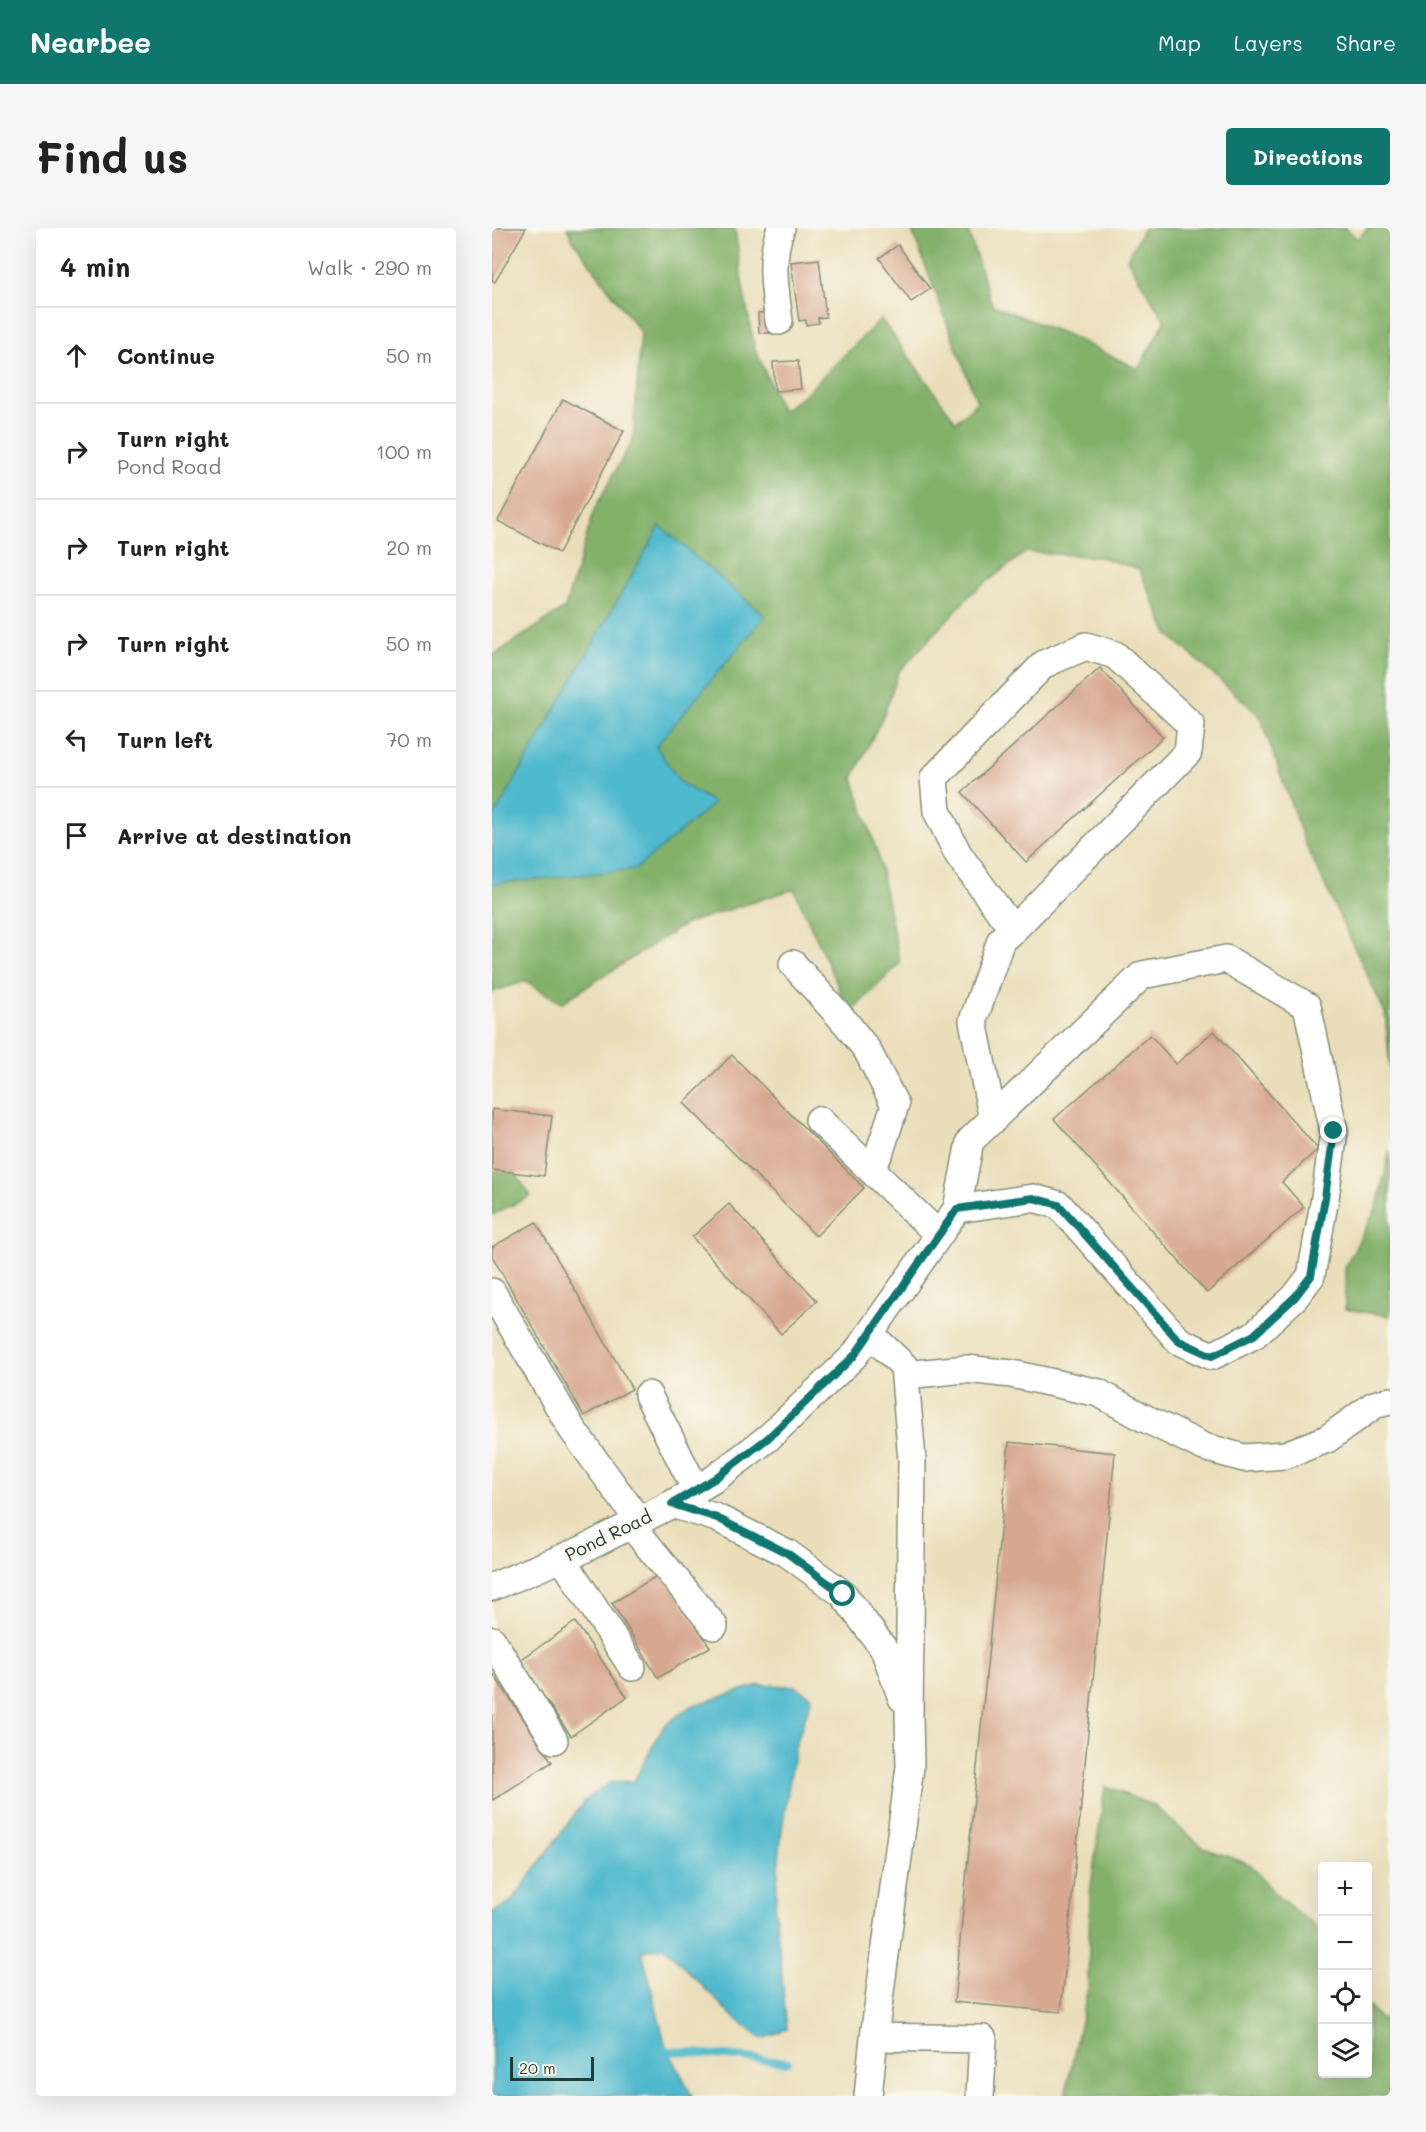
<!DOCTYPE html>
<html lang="en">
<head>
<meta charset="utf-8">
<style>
  body { margin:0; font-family:Mali,sans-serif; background:#f6f6f6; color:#222 }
  .controls { position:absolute; right:18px; bottom:18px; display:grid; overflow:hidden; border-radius:6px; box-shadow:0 6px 24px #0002 }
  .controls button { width:54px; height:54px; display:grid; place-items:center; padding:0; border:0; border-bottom:2px solid #e0e0e0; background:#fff; color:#222; font:30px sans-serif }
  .scale { position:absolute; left:18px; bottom:15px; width:84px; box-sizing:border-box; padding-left:6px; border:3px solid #1f3d34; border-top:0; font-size:16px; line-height:21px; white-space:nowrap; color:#1f3d34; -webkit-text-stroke:4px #fbf7ec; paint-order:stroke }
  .stop { position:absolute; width:18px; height:18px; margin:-14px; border:4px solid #0f766e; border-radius:50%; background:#fff }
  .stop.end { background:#0f766e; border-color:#fff; box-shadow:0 2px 6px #0008 }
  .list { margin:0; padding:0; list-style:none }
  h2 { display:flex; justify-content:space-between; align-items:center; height:78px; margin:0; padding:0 24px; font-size:26px }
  h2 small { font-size:20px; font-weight:400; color:#767676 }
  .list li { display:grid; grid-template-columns:39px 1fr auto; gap:18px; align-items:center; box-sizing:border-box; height:96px; padding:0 24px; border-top:2px solid #e0e0e0 }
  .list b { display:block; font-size:22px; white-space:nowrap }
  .list p { margin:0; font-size:20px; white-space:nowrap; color:#767676 }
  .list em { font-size:20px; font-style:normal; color:#767676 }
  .icon { flex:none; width:33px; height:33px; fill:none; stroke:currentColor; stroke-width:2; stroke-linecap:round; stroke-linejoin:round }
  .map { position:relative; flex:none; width:898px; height:1868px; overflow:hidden; border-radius:6px }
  header { display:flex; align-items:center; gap:36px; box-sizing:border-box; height:84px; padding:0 30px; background:#0f766e; color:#fff }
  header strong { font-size:28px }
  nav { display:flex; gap:33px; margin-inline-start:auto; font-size:21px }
  .intro { display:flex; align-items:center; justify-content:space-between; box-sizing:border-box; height:144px; padding:0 36px }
  h1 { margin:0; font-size:42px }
  .button { padding:15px 27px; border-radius:6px; background:#0f766e; color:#fff; font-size:21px; font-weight:700 }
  main { display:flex; gap:36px; padding:0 36px }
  aside { flex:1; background:#fff; border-radius:6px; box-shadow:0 6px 24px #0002 }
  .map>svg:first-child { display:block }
  .forest { fill:#83b16a; stroke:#51774f; stroke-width:1.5 }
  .water { fill:#50b9ce; stroke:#387b81; stroke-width:1.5 }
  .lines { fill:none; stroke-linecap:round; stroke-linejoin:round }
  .stream { stroke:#50b9ce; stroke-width:8 }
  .building { fill:#d7a790 }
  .minor-casing { stroke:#848e77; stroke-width:30 }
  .minor { stroke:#fff; stroke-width:27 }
  .route { stroke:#0f766e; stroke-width:8 }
  .labels { text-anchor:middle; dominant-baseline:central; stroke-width:4.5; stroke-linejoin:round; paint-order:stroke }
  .street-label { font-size:18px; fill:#1f3d34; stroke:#fbf7ec }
</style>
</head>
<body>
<header>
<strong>Nearbee</strong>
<nav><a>Map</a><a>Layers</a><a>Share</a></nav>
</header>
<div class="intro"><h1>Find us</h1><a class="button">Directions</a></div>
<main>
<aside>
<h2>4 min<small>Walk · 290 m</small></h2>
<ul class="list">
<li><svg class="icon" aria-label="ahead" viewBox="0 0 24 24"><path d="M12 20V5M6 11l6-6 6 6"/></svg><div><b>Continue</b></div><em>50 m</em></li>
<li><svg class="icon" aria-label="right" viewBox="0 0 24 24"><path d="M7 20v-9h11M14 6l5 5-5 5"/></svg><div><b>Turn right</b><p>Pond Road</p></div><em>100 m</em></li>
<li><svg class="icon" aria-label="right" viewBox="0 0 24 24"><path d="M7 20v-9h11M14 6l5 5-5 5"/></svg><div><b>Turn right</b></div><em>20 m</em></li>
<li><svg class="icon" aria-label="right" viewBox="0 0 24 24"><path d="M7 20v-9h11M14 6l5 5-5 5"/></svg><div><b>Turn right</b></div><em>50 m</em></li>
<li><svg class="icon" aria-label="left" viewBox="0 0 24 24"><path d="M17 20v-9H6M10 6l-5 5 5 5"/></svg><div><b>Turn left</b></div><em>70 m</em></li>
<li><svg class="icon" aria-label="arrive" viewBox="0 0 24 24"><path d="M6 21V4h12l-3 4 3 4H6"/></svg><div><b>Arrive at destination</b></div></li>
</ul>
</aside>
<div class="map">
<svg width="898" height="1868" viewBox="0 0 898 1868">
  <rect width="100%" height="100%" fill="#fbf7ec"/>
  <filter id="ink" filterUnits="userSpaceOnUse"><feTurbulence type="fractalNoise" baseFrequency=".0167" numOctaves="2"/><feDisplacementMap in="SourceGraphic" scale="12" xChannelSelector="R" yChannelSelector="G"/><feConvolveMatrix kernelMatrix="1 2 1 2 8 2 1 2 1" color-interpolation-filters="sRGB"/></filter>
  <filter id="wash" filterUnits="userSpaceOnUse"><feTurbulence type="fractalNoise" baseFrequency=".008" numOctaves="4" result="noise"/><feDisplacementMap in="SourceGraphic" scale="24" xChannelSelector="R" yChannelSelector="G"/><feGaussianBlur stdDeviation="1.35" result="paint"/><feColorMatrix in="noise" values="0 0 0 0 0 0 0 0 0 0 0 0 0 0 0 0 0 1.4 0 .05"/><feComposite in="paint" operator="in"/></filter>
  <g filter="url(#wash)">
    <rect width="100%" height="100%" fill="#eadeba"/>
    <path class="forest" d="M75 0H243L251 60 263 121 290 183 315 164 389 91 464 194 485 174 419 0H475L500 77 576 107 646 141 673 93 635 31 652 0H853L866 11 875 0H898V842L893 785 812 613 768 488 676 406 647 341 607 329 534 324 479 366 406 445 393 484 361 550 385 624 408 735 358 785 302 661 195 695 69 775 34 753 0 764V428L73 380 103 280 141 211 149 105 80 11Z
      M0 912 39 968 0 987Z
      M898 922V1088L853 1081V1039L885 979Z
      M613 1558 662 1578 712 1620 759 1637 783 1666 830 1704V1846H876V1777L887 1790 898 1793V1868H573L596 1760 598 1665Z"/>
    <path class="water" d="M168 298 273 388 164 518 188 554 222 575 144 641 0 656V592Z
      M267 1457 303 1458 320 1469 303 1519 289 1608 283 1680 295 1801 270 1811 238 1786 172 1719 150 1723 173 1815 200 1868H0V1685L20 1673 92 1573 118 1554 142 1553 171 1499 199 1478Z"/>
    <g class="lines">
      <path class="stream" d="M168 1822 296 1834"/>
    </g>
    <g id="blocks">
      <path class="building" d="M0 0H34L3 54 0 52Z
        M406 17 438 61 419 74 387 30Z
        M327 31 334 89 326 90 327 95 314 97V92L307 93 299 34Z
        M280 84 282 105H267L266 85Z
        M306 133 309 161 283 163 281 134Z
        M71 171 132 203 67 325 6 293Z
        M608 440 671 509 534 634 470 564Z
        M722 803 826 921 790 954 812 979 715 1065 562 891 658 807 684 836Z
        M240 827 372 960 324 1008 192 875Z
        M0 881 60 888 52 948 0 942Z
        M237 976 325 1073 289 1106 200 1009Z
        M44 994 140 1161 92 1188 0 1028V1019Z
        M517 1214 623 1225 569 1784 462 1774Z
        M171 1344 218 1419 166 1450 120 1375Z
        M83 1394 135 1469 79 1508 27 1433Z
        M0 1444 60 1534 1 1572 0 1571Z"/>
    </g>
  </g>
  <g filter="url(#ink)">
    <use href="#blocks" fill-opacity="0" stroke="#848e77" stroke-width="1.5"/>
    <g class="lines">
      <g class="minor-casing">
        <path id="minor" d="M287 93C283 62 277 30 289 0
          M301 736 354 795 375 822 403 877 388 923 379 942
          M327 892 447 1007
          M501 892 481 793 509 712 521 702 696 524 699 497 623 427 594 418 552 436 442 550 445 583 466 626 521 702
          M0 1064 80 1201 147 1293
          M413 1147 474 1141 520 1146 607 1165 650 1189 712 1219 752 1230 793 1227 835 1211 882 1177 898 1173
          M156 1167 204 1262
          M180 1276 225 1290 295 1325 351 1366 392 1421 410 1470
          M139 1297 222 1398
          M70 1330 140 1439
          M0 1359 90 1322 180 1276 222 1251 276 1210 362 1128 447 1007 465 981 478 913 650 747 734 731 815 778 842 903 833 970 819 1048 803 1069 762 1107 720 1128 687 1113 567 977 541 970 465 981
          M0 1412 62 1512
          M382 1809 491 1811 488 1868
          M376 1868 382 1809 418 1539 417 1488 420 1232 412 1138 378 1106"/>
      </g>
      <use href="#minor" class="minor"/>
    </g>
  </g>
  <g class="lines" filter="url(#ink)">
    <path class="route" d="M351 1366 295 1325 225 1290 180 1276 222 1251 276 1210 362 1128 465 981 541 970 567 977 687 1113 720 1128 762 1107 803 1069 819 1048 833 970 842 903"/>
  </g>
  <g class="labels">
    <g class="street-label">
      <text transform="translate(116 1307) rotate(-26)">Pond Road</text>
    </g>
  </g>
</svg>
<div class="controls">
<button>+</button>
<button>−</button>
<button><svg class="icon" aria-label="locate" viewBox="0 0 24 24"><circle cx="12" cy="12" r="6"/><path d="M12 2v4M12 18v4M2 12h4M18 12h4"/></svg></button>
<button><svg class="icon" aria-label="layers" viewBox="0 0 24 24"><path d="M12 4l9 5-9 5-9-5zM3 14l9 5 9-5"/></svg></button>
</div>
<div class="scale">20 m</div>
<div class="stop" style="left:351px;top:1366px"></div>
<div class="stop end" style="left:842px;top:903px"></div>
</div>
</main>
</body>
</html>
